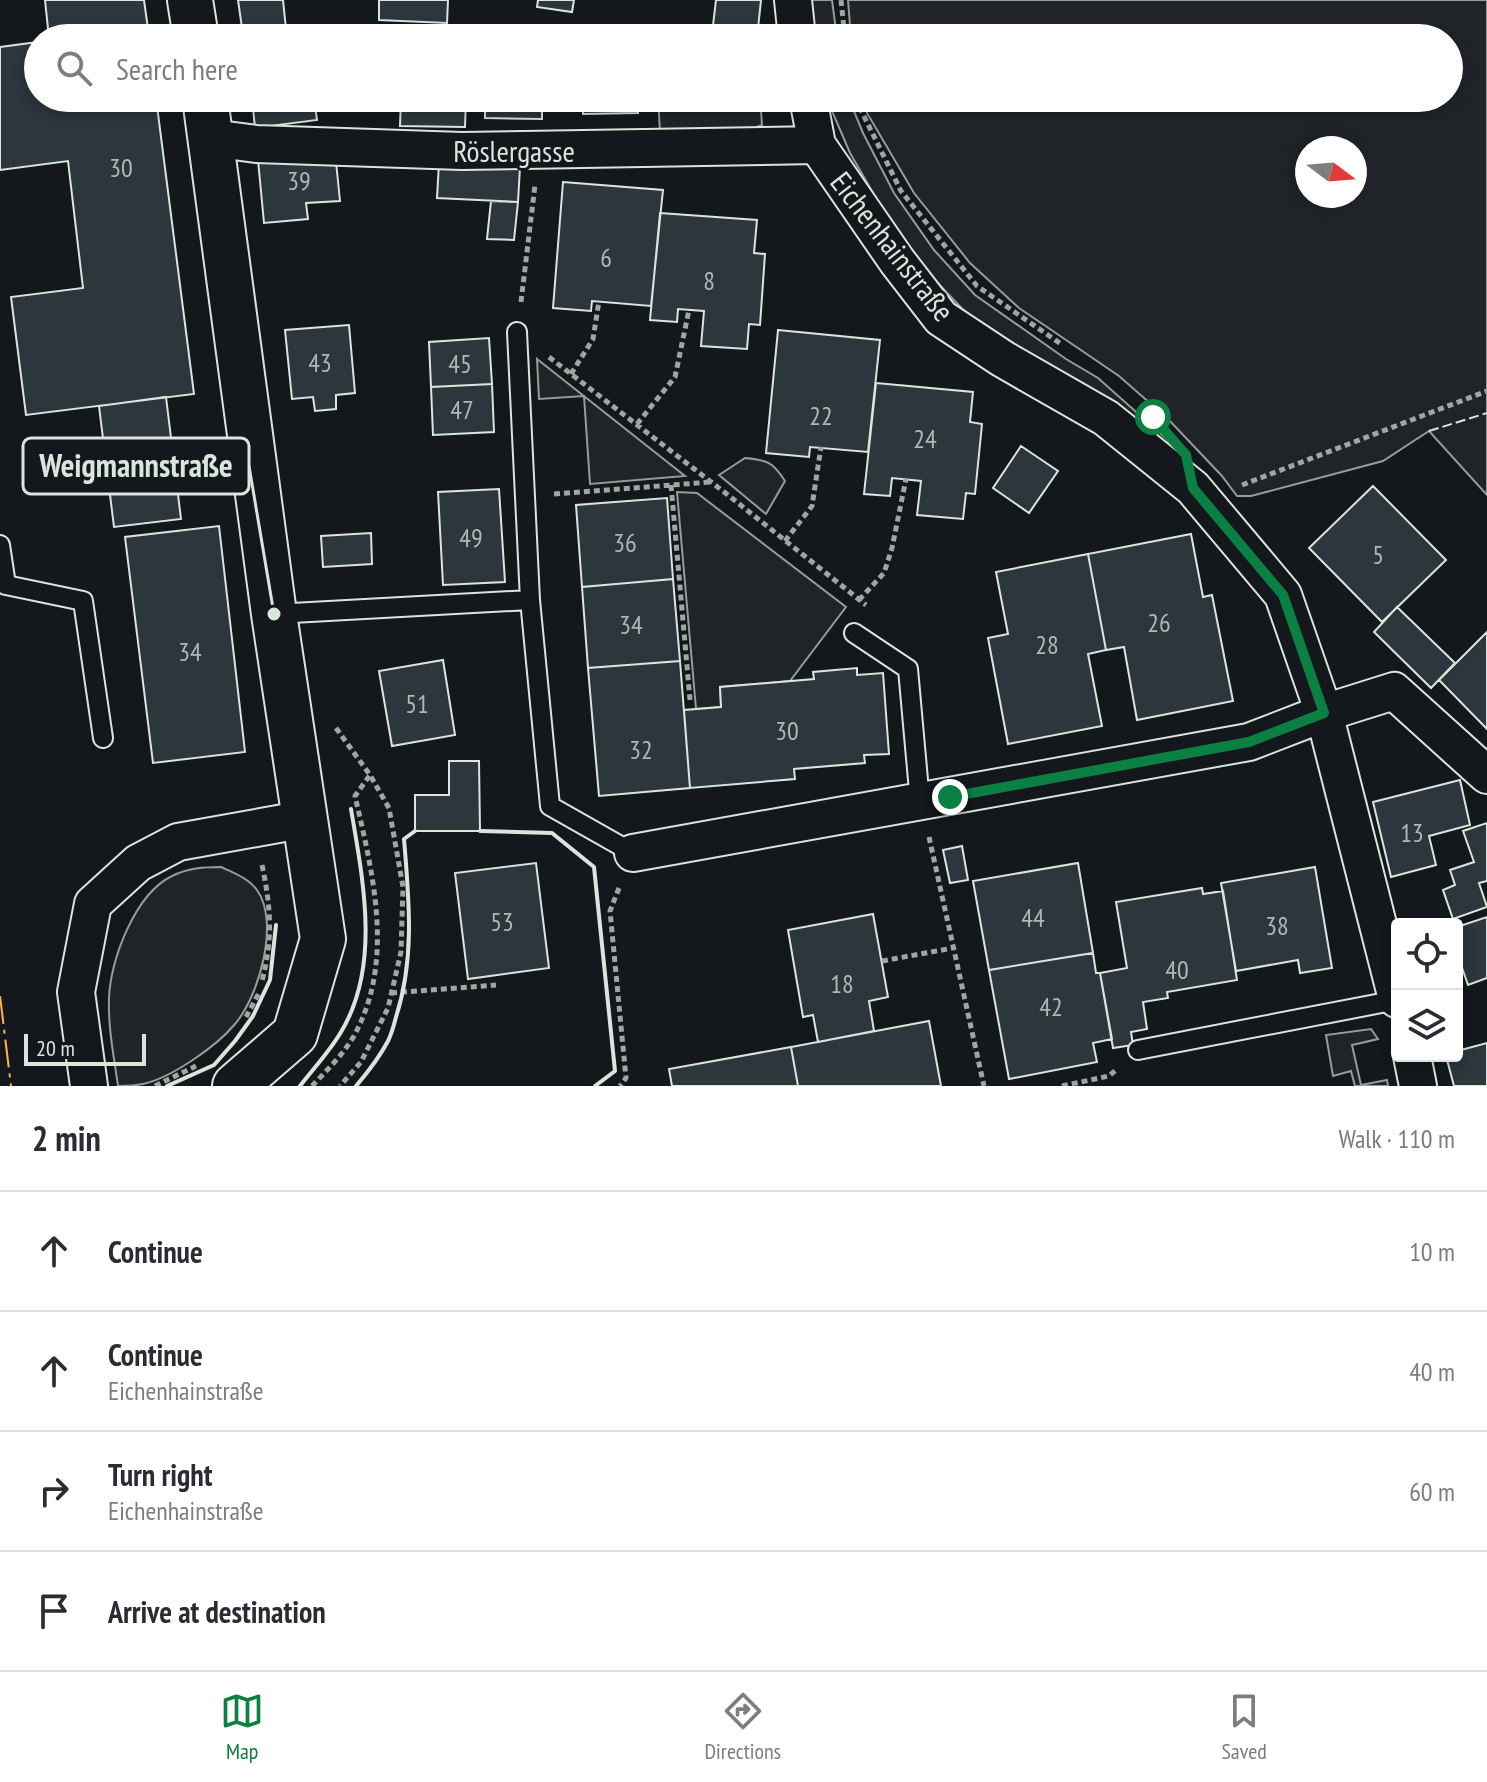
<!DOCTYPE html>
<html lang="en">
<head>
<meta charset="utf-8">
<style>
  body { margin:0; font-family:"PT Sans Narrow",sans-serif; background:#f2f2f3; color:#2b2b33 }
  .controls { position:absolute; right:24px; bottom:24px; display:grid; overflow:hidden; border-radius:8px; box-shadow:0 4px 12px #0003 }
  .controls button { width:72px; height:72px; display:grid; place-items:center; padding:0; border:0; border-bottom:2px solid #e1e1e2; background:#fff; color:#2b2b33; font:40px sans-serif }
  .compass { position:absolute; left:1295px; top:136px; width:72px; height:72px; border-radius:50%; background:#fff; box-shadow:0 4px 12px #0003; rotate:106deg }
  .scale { position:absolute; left:24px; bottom:20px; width:122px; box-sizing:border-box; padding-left:8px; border:4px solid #d8e6dc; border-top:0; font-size:22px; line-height:28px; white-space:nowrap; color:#d8e6dc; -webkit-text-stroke:6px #14181c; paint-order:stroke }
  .stop { position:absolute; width:24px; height:24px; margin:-18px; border:6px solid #0b8043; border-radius:50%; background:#fff }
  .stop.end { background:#0b8043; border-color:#fff; box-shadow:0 2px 8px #0008 }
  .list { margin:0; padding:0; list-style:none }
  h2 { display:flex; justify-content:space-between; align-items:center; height:104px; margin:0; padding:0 32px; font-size:34px }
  h2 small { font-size:26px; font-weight:400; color:#7c7c81 }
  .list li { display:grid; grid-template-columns:52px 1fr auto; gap:24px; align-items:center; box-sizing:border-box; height:120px; padding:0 32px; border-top:2px solid #e1e1e2 }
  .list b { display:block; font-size:30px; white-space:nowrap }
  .list p { margin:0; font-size:26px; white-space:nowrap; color:#7c7c81 }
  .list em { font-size:26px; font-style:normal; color:#7c7c81 }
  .icon { flex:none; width:44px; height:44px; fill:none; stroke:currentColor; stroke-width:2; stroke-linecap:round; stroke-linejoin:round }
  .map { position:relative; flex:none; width:1487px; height:1086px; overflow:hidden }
  .search { position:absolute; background:#fff; box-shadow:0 4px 12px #0003; left:24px; right:24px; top:24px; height:88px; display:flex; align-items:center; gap:20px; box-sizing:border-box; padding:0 28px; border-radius:44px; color:#7c7c81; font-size:30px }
  .sheet { height:584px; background:#fff }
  nav { display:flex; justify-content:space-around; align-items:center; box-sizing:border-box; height:112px; border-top:2px solid #e1e1e2; background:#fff; font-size:22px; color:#7c7c81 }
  nav a { display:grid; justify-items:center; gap:4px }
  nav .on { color:#0b8043 }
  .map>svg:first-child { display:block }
  .green { fill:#202428; stroke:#939e99; stroke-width:2; fill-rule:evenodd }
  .building { fill:#2c363c; stroke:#d8e6dc; stroke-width:2 }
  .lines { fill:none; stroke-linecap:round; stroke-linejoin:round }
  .service-casing { stroke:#d8e6dc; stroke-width:22 }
  .minor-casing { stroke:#d8e6dc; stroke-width:40 }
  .tertiary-casing { stroke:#d8e6dc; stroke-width:48 }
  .path { stroke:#9da8a2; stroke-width:5; stroke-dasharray:6 4; stroke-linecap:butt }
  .service { stroke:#14181c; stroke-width:18 }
  .minor { stroke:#14181c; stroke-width:36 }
  .tertiary { stroke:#14181c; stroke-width:44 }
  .fence { stroke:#d8e6dc; stroke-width:2; stroke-dasharray:10 4; stroke-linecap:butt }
  .wall { stroke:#d8e6dc; stroke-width:4 }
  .power { stroke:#ffb74d; stroke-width:2; stroke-dasharray:28 6 4 6; stroke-linecap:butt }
  .route { stroke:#0b8043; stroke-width:10 }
  .labels { text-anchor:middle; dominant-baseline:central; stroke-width:6; stroke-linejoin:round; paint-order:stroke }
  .number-label { font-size:26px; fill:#adbab4 }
  .street-label { font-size:30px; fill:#d8e6dc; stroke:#14181c }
  .leader { fill:none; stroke:#d8e6dc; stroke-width:3 }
  .callout-dot { fill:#d8e6dc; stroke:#14181c; stroke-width:3 }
  .callout { fill:#14181c; stroke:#d8e6dc; stroke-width:3 }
  .callout-label { font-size:32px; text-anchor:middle; font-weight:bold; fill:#d8e6dc }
</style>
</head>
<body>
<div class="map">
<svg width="1487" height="1086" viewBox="0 0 1487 1086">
  <rect width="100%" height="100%" fill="#14181c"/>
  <path class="green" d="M809 0H832L837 38H814Z
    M848 0H1487V495L1429 431 1383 461 1251 496H1237L1222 476 1168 419 1119 376 1019 308 970 263 914 193 867 113 864 98H1449V38H851ZM1307 148H1355V196H1307Z
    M658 98H760L762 125 752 129 660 131Z
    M851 104 863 133 894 193 934 250 975 295 1066 359 1098 378 1170 442 1164 443 971 318 932 277 895 231 850 153 832 111Z
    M537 359 685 476 590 484 584 396 539 399Z
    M745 458C767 460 773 462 785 481L766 514 719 475Z
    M677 492 697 493 846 607 790 681 720 687 721 707 696 709Z
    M221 867C234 873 248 878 257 890 280 922 259 996 235 1024 217 1046 171 1078 143 1084 134 1086 126 1086 118 1086 114 1057 108 1028 109 999 110 960 135 894 172 876 188 868 204 867 221 867Z
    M1371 1029 1378 1039 1352 1045 1361 1085 1387 1080 1388 1086H1355L1351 1071 1333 1076 1326 1035Z"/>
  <path class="building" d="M45 0H144L148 29 72 38H49Z
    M238 0H283L286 29 243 35Z
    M379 0H448L447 23 379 20Z
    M538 0H574L572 12 537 7Z
    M716 0H761L757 38 712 34Z
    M148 29 149 38H72Z
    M286 29 287 38H243V35Z
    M286 29 382 34V38H287Z
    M655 33V38H636V34Z
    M38 42V98H156L194 394 26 415 11 297 83 288 68 161 0 170V47Z
    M252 98H314L317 120 255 128Z
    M401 98H466L465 127 400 126Z
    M485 98H542V119L485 118Z
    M583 98H637L638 113 583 114Z
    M335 152 340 201 306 203 308 219 264 223 258 160Z
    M439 163 520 167 518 202 437 198Z
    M563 182 663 190 651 306 592 301 591 311 553 308Z
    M491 201 518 202 514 240 487 239Z
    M660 213 757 220 754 253 765 254 760 325 749 324 747 349 701 346 704 311 678 309 677 322 650 320Z
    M349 325 355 393 336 395V409L315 411 313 397 292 399 285 330Z
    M778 330 880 340 868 452 810 447 809 457 766 453Z
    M489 338 492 384 431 387 429 342Z
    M876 383 973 392 970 422 982 424 975 494 966 493 963 519 917 515 921 481 892 478 890 496 864 494Z
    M492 384 494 432 433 435 431 387Z
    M166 397 181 519 114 527 99 406Z
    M1021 446 1058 471 1029 513 993 488Z
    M1373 486 1446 560 1382 622 1309 548Z
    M499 489 505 582 443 585 438 492Z
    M667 498 673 579 582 587 576 505Z
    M219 526 245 752 153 763 125 537Z
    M371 533 372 564 323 567 321 536Z
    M1191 534 1203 597 1212 595 1233 701 1137 720 1124 647 1106 650 1088 554Z
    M1088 554 1106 650 1088 654 1102 726 1008 744 988 638 1008 634 996 572Z
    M673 579 680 661 588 668 582 587Z
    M1397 607 1455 663 1431 688 1374 632Z
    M1487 632V729L1439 680Z
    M443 660 455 735 392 746 379 671Z
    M680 661 690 788 599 796 588 668Z
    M857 668V675L883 673 889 754 864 755 865 763 794 769 795 779 690 788 684 710 721 707 720 687 814 679 813 672Z
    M449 761H479L480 831H415V795H449Z
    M1460 780 1470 825 1429 836 1436 865 1391 877 1373 802Z
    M1487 823V881L1479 883 1487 907 1453 919 1443 890 1455 885 1450 870 1474 862 1463 831Z
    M962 846 968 880 950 883 943 850Z
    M536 863 549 968 468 979 455 873Z
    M1078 863 1093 953 989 970 973 881Z
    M1315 867 1332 968 1300 973 1298 960 1236 971 1221 883Z
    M1202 888 1203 894 1223 891 1237 980 1167 992 1168 998 1143 1002 1147 1029 1131 1032 1133 1045 1113 1048 1100 973 1127 968 1116 902Z
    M873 914 888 997 869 1001 874 1031 818 1042 813 1015 803 1017 788 930Z
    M1487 917V978L1468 985 1457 953V927Z
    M1093 953 1096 973H1100L1112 1039 1093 1043 1097 1062 1009 1079 989 970Z
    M929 1021 941 1086H798L791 1047Z
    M1487 1043V1086H1454L1446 1056H1457V1051Z
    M791 1047 798 1086H672L669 1069Z"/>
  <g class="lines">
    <g class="service-casing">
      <path id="service" d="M517 332 530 600
        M0 545 6 585 83 601 103 738
        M274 614 530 600 550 806 633 853
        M854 633 908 669 920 802
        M1138 1050 1397 1000"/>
    </g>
    <g class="minor-casing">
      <path id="minor" d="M793 0 797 38
        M808 98 817 145 897 261 941 318 1003 359 1106 418 1193 488 1283 595 1324 713 1397 999
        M211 138 256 144 462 151 817 145
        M633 853 1249 742 1324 713 1394 691 1487 775
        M1412 1056 1418 1086
        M89 1086 76 992 93 904 138 863 178 842 306 819"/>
    </g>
    <g class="tertiary-casing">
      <path id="tertiary" d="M190 0 196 38
        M205 98 274 614 323 939 295 1034 235 1086"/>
    </g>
    <path class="path" d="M841 0 845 38
      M855 98 901 191 977 286 1061 344
      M521 302 535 185
      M549 357 728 495 866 605
      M571 374 593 339 599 301
      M637 424 675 377 689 310
      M671 485 690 700
      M1242 485 1487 391
      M554 494 711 482
      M785 541 812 506 821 447
      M859 600 884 573 892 548 906 479
      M336 728 370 775 389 808 403 887 401 952 388 1008 361 1062 340 1086
      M929 837 984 1086
      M262 865C271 907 273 939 262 981
      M619 888 610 911 626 1078 620 1086
      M882 961 953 948
      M391 993 496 985
      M246 1017 260 991
      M155 1086 196 1066
      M312 1086C328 1069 348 1050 358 1028 394 955 372 870 355 796L370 775
      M1062 1086 1109 1076 1117 1069"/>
    <use href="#service" class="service"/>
    <use href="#minor" class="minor"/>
    <use href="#tertiary" class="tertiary"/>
    <path class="fence" d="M1429 431 1487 413
      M167 1086 214 1065 235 1041 253 1016 270 980 276 925
      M300 1086C313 1069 330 1051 341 1032 381 966 363 880 351 809"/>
    <path class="wall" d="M480 831 552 833 594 867 615 1071 595 1086
      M167 1086 214 1065 235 1041 253 1016 270 980 276 925
      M300 1086C313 1069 330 1051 341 1032 381 966 363 880 351 809
      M356 1086C368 1072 379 1058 388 1041 392 1033 394 1025 396 1017 415 958 409 900 404 839L415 831"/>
    <path class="power" d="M0 996 11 1086"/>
  </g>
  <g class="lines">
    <path class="route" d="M950 797 1249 742 1324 713 1283 595 1193 488 1186 455 1153 417"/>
  </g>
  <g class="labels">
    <g class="number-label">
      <text x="121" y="167">30</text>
      <text x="299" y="180">39</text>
      <text x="606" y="257">6</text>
      <text x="709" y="280">8</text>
      <text x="320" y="362">43</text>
      <text x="460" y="363">45</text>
      <text x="462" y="409">47</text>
      <text x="821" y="415">22</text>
      <text x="925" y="438">24</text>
      <text x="471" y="537">49</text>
      <text x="625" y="542">36</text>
      <text x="1378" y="554">5</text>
      <text x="1159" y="622">26</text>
      <text x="631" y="624">34</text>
      <text x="1047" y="644">28</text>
      <text x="190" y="651">34</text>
      <text x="417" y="703">51</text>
      <text x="787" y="730">30</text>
      <text x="641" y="749">32</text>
      <text x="1412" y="832">13</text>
      <text x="1033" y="917">44</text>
      <text x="502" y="921">53</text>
      <text x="1277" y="925">38</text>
      <text x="1177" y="969">40</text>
      <text x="842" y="983">18</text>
      <text x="1051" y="1006">42</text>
    </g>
    <g class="street-label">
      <text x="514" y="150">Röslergasse</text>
      <text transform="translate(893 246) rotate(52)">Eichenhainstraße</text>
    </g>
  </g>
  <path class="leader" d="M274 614L249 466"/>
  <circle class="callout-dot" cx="274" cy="614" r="8"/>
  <rect class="callout" x="23" y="438" width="226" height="56" rx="8"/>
  <g class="callout-label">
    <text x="136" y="477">Weigmannstraße</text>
  </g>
</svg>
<div class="controls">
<button><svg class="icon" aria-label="locate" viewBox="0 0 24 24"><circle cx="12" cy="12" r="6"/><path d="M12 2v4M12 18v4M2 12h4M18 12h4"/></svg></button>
<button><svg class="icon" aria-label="layers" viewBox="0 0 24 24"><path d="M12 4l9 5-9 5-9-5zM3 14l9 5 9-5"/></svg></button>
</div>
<svg class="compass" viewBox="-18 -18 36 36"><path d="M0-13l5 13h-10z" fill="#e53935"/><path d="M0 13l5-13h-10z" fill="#7c7c81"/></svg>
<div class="scale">20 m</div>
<div class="stop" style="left:1153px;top:417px"></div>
<div class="stop end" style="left:950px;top:797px"></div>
<div class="search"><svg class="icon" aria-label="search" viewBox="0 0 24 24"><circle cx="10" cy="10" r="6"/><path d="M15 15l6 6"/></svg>Search here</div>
</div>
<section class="sheet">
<h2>2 min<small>Walk · 110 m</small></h2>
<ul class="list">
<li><svg class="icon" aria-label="ahead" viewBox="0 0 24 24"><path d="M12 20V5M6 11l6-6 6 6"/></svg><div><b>Continue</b></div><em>10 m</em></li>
<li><svg class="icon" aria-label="ahead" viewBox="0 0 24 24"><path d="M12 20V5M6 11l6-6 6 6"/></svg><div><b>Continue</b><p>Eichenhainstraße</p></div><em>40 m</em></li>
<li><svg class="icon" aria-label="right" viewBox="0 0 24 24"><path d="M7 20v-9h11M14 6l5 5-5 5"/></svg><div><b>Turn right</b><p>Eichenhainstraße</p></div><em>60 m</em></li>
<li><svg class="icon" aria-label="arrive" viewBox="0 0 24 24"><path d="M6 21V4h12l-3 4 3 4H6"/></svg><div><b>Arrive at destination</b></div></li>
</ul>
</section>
<nav>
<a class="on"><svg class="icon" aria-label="map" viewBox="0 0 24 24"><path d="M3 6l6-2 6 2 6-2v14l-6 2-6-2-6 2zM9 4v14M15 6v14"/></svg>Map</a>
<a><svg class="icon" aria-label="directions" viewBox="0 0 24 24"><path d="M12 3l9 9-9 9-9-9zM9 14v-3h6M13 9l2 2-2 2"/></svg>Directions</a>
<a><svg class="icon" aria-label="saved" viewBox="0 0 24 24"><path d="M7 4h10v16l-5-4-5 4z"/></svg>Saved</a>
</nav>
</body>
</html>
